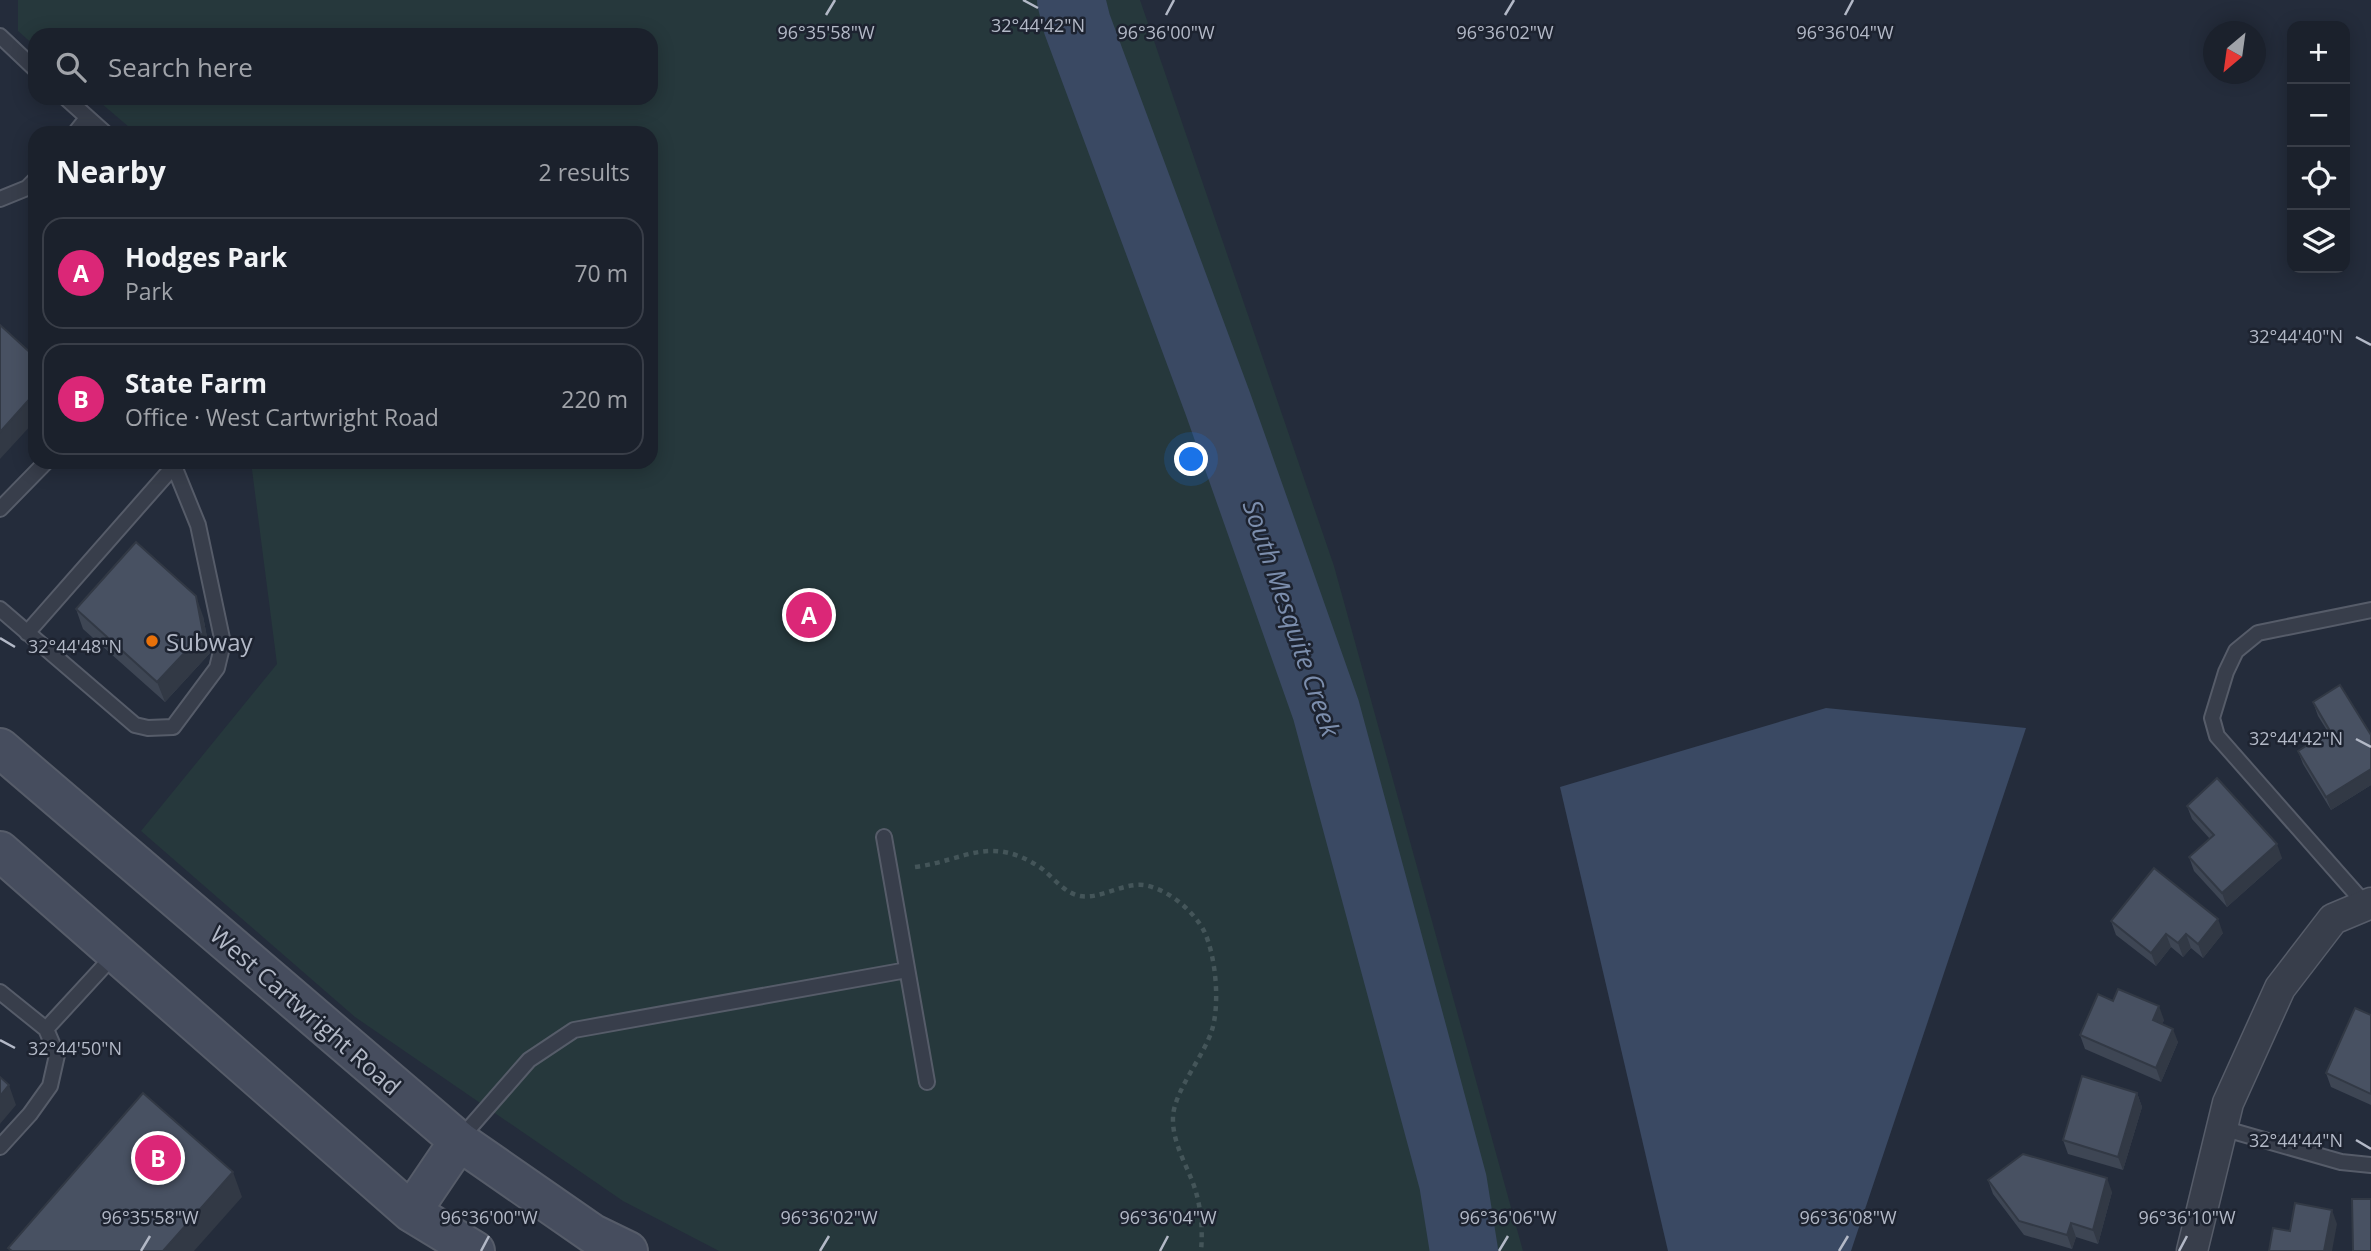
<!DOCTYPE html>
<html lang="en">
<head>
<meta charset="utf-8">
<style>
  body { margin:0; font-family:"Open Sans",sans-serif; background:#282e38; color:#f1f3f6 }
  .controls { position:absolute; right:21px; top:21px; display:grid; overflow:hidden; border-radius:14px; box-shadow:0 4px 18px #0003 }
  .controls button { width:63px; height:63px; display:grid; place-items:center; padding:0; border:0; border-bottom:2px solid #393e48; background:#1b212c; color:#f1f3f6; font:35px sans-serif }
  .compass { position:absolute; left:2203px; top:21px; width:63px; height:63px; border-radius:50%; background:#1b212c; box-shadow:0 4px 18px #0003; rotate:209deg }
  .you { position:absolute; left:1192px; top:460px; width:24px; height:24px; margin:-18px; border:5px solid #fff; border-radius:50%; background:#1a73e8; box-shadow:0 0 0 10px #1a73e833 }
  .badge { display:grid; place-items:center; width:46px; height:46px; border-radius:50%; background:#db2777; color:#fff; font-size:23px; font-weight:700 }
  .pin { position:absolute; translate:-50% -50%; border:4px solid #fff; box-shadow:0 2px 7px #0006 }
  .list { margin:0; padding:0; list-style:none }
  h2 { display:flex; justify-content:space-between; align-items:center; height:91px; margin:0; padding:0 28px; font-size:30px }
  h2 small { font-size:23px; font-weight:400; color:#a0a3a9 }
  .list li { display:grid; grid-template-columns:46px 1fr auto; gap:21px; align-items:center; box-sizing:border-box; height:112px; margin:0 14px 14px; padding:0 14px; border:2px solid #393e48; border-radius:21px }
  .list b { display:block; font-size:26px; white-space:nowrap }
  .list p { margin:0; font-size:23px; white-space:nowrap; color:#a0a3a9 }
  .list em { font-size:23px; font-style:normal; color:#a0a3a9 }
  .icon { flex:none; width:38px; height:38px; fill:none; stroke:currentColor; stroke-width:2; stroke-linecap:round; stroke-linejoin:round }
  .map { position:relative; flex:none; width:2371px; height:1251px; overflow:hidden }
  .search { position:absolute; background:#1b212c; box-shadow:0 4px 18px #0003; left:28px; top:28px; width:630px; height:77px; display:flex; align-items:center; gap:18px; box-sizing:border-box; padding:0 24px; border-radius:21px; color:#a0a3a9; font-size:26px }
  .panel { position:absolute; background:#1b212c; box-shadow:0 4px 18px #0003; left:28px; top:126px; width:630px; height:343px; border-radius:21px }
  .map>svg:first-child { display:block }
  .green { fill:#26383c }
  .water { fill:#3a4963 }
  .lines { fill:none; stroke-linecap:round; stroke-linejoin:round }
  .river { stroke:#3a4963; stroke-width:68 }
  .lane-casing { stroke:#565c69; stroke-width:18 }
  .street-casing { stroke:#565c69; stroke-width:33 }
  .secondary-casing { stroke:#565c69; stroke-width:42 }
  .path { stroke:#445559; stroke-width:4.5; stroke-dasharray:5 5; stroke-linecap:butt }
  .lane { stroke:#383e4b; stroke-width:14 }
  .street { stroke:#383e4b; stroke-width:30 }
  .secondary { stroke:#464d5e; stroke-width:38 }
  .wall { fill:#3e4654 }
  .shaded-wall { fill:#323945 }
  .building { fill:#485162; stroke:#323945; stroke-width:2 }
  .ticks { fill:none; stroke:#b3b9c7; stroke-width:2.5 }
  .food-dot { fill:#e8710a; stroke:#1d2330; stroke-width:2.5 }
  .labels { text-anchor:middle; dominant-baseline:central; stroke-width:5; stroke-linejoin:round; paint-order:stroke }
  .poi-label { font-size:24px; fill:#b3b9c7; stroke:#1d2330; text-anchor:start }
  .street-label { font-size:24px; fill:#b3b9c7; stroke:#1d2330 }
  .water-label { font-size:26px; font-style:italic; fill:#7c8ead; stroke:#1d2330 }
  .ticks-label { font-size:18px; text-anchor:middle; fill:#b3b9c7; stroke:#1d2330; stroke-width:5; stroke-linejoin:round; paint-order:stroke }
</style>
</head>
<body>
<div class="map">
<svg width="2371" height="1251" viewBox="0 0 2371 1251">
  <rect width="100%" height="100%" fill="#242c3b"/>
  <path class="green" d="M18 0H1140L1334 566 1523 1251H719L623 1201 355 1017 141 831 277 664 251 462H651V133H136L95 98H651V35H35V46L18 31Z"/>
  <path class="water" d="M1826 708 2026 728 1851 1251H1668L1560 787Z"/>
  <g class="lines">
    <path class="river" d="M1071 0 1077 24 1218 404 1326 710 1453 1182 1464 1251"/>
    <g class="lane-casing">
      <path id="lane" d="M0 36 35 69
        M66 98 105 133
        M75 133 87 118
        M0 199 27 188 35 180
        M0 509 46 462
        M0 609 135 725 148 728 173 727 217 668 223 643 198 525 174 466 170 462
        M27 633 174 466
        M884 837 927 1082
        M2366 905 2217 736 2212 718 2226 672 2236 651 2258 633 2371 610
        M0 992 46 1029
        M2222 1128 2341 1162 2371 1165
        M459 1140 529 1060 574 1030 907 970
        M0 1147 30 1114 50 1086 57 1055 46 1029 115 954"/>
    </g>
    <g class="street-casing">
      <path id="street" d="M2192 1251 2228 1103 2280 988 2333 919 2371 903"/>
    </g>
    <g class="secondary-casing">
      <path id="secondary" d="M0 748 459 1141 593 1234 628 1251
        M0 851 411 1212 475 1251
        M411 1212 459 1141"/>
    </g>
    <path class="path" d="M915 867C967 860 990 834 1041 868 1053 877 1064 893 1080 896 1103 900 1128 878 1152 887 1172 893 1195 913 1204 931 1216 956 1220 1004 1212 1030 1204 1056 1174 1091 1173 1117 1172 1141 1185 1162 1193 1183 1201 1205 1203 1228 1201 1251"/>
    <use href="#lane" class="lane"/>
    <use href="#street" class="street"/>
    <use href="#secondary" class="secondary"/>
  </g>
  <path class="wall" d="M76 609 203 616 210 653 165 702 83 629Z
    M2313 702 2371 735V785L2331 810 2303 764 2298 751 2328 732 2318 716Z
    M2187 806 2282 858 2227 907 2194 871 2189 857 2210 839 2192 819Z
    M2111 921 2223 933 2203 958 2191 948 2183 957 2171 947 2156 966 2116 935Z
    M2113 1001 2164 1020 2162 1024 2178 1042 2161 1082 2085 1049 2080 1035Z
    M2371 1015V1105L2331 1087 2326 1073Z
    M2137 1093 2142 1107 2123 1170 2068 1154 2063 1140Z
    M1988 1180 2112 1192 2098 1244 2076 1237 2072 1249 2024 1235 1993 1194Z"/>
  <path class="shaded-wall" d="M35 393V421L0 459V432Z
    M196 596 203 616 210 653 165 702 157 682Z
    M2371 769V785L2331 810 2326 797Z
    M2277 844 2282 858 2227 907 2222 893Z
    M2218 919 2223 933 2203 958 2198 944Z
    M2166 934 2171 947 2156 966 2151 953Z
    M2186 934 2191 948 2183 957 2178 943Z
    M2159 1006 2164 1020 2158 1033 2153 1020Z
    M2173 1029 2178 1042 2161 1082 2156 1068Z
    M9 1085 16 1105 0 1124V1096Z
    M2137 1093 2142 1107 2123 1170 2118 1157Z
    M233 1172 242 1197 194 1251H163Z
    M2107 1178 2112 1192 2098 1244 2093 1230Z
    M2332 1210 2337 1224 2332 1251H2324Z
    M2071 1223 2076 1237 2072 1249 2067 1235Z"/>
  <path class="building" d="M0 325 35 357V393L0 432Z
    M136 542 196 596 203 633 157 682 76 609Z
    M2340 685 2371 735V769L2326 797 2298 751 2330 731 2313 702Z
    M2217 778 2277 844 2222 893 2189 857 2214 835 2187 806Z
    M2154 868 2218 919 2198 944 2186 934 2178 943 2166 934 2151 953 2111 921Z
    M2118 989 2159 1006 2153 1020 2173 1029 2156 1068 2080 1035 2098 994 2113 1001Z
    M2355 1008 2371 1015V1094L2326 1073Z
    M2082 1076 2137 1093 2118 1157 2063 1140Z
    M0 1077 9 1085 0 1096Z
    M143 1093 233 1172 163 1251H12L8 1248Z
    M2023 1154 2107 1178 2093 1230 2071 1223 2067 1235 2019 1221 1988 1180Z
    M2352 1199H2371V1251H2353Z
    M2295 1203 2332 1210 2324 1251H2269L2273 1228 2290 1231Z"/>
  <path class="ticks" d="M1023 0 1038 8M826 15 835 0M1166 15 1174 0M1505 15 1514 0M1845 15 1853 0M2356 337 2371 345M0 638 15 647M2356 739 2371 747M0 1040 15 1048M2356 1140 2371 1149M141 1251 150 1236M481 1251 489 1236M820 1251 829 1236M1160 1251 1168 1236M1499 1251 1508 1236M1839 1251 1848 1236M2179 1251 2187 1236"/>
  <circle class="food-dot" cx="152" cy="641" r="7"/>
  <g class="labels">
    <g class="poi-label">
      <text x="166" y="641">Subway</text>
    </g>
    <g class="street-label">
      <text transform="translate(306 1010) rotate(41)">West Cartwright Road</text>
    </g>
    <g class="water-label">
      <text transform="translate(1292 618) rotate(71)">South Mesquite Creek</text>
    </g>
  </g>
  <g class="ticks-label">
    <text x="1038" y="32">32°44'42"N</text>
    <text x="826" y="39">96°35'58"W</text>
    <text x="1166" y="39">96°36'00"W</text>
    <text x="1505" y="39">96°36'02"W</text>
    <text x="1845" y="39">96°36'04"W</text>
    <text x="2296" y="343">32°44'40"N</text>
    <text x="75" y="653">32°44'48"N</text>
    <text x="2296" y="745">32°44'42"N</text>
    <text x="75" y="1055">32°44'50"N</text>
    <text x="2296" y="1147">32°44'44"N</text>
    <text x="150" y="1224">96°35'58"W</text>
    <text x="489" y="1224">96°36'00"W</text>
    <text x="829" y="1224">96°36'02"W</text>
    <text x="1168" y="1224">96°36'04"W</text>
    <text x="1508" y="1224">96°36'06"W</text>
    <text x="1848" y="1224">96°36'08"W</text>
    <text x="2187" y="1224">96°36'10"W</text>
  </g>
</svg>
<div class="controls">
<button>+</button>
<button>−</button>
<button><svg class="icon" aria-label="locate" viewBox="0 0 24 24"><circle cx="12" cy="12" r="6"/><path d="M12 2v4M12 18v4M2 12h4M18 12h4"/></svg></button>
<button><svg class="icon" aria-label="layers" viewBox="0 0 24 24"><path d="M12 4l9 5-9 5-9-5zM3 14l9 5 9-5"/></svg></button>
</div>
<svg class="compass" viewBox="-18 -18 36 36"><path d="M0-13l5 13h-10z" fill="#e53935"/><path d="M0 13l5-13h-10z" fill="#a0a3a9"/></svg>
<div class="you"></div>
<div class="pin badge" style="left:809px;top:615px">A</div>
<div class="pin badge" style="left:158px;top:1158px">B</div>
<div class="search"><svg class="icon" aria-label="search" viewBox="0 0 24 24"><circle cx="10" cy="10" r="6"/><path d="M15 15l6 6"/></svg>Search here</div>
<section class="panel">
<h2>Nearby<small>2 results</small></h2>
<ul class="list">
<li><span class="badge">A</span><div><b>Hodges Park</b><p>Park</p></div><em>70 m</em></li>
<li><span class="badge">B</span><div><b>State Farm</b><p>Office · West Cartwright Road</p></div><em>220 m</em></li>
</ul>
</section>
</div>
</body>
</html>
